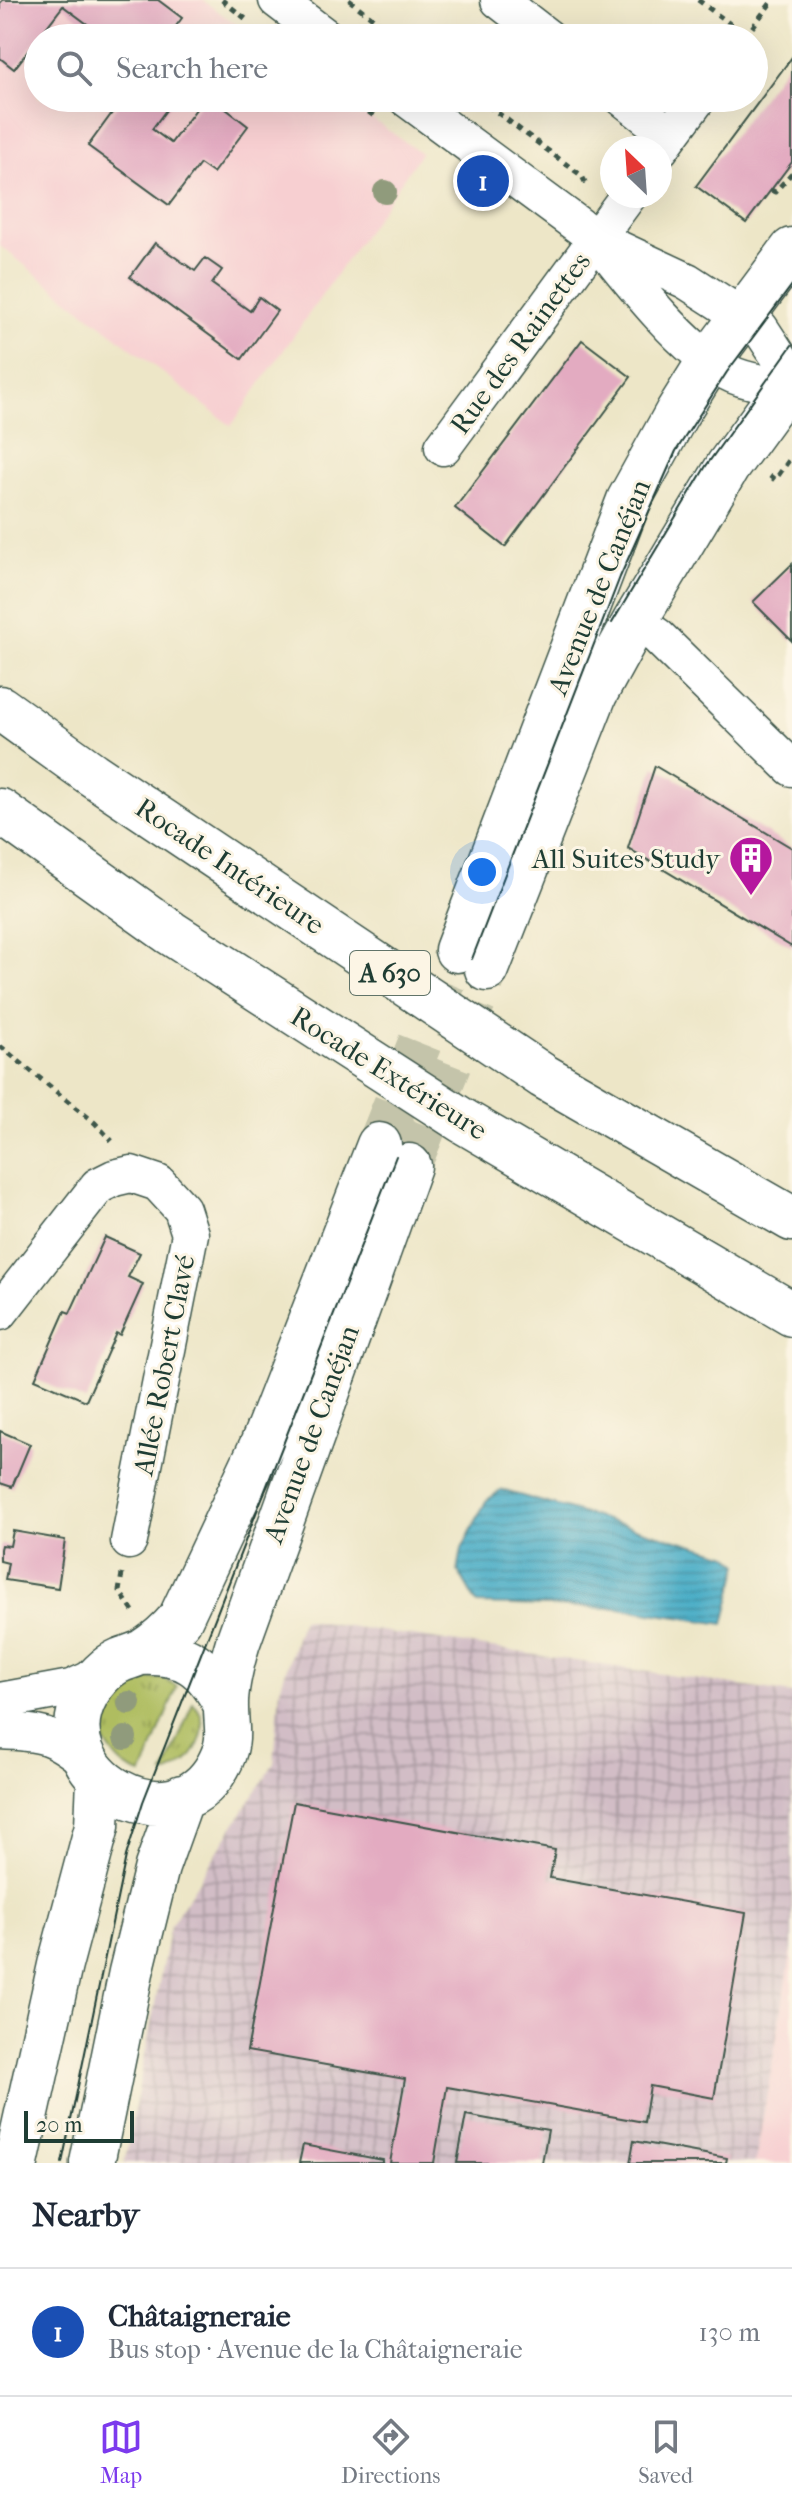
<!DOCTYPE html>
<html lang="en">
<head>
<meta charset="utf-8">
<style>
  body { margin:0; font-family:"IM FELL French Canon",serif; background:#f2f2f3; color:#1f2937 }
  .compass { position:absolute; left:600px; top:136px; width:72px; height:72px; border-radius:50%; background:#fff; box-shadow:0 8px 32px #0002; rotate:335deg }
  .scale { position:absolute; left:24px; bottom:20px; width:110px; box-sizing:border-box; padding-left:8px; border:4px solid #1f3d34; border-top:0; font-size:22px; line-height:28px; white-space:nowrap; color:#1f3d34; -webkit-text-stroke:6px #fcf5e5; paint-order:stroke }
  .you { position:absolute; left:482px; top:872px; width:28px; height:28px; margin:-20px; border:6px solid #fff; border-radius:50%; background:#1a73e8; box-shadow:0 0 0 12px #1a73e833 }
  .badge { display:grid; place-items:center; width:52px; height:52px; border-radius:50%; background:#7c3aed; color:#fff; font-size:26px; font-weight:700 }
  .pin { position:absolute; translate:-50% -50%; border:4px solid #fff; box-shadow:0 2px 8px #0006 }
  .list { margin:0; padding:0; list-style:none }
  h2 { display:flex; justify-content:space-between; align-items:center; height:104px; margin:0; padding:0 32px; font-size:34px }
  h2 small { font-size:26px; font-weight:400; color:#747a83 }
  .list li { display:grid; grid-template-columns:52px 1fr auto; gap:24px; align-items:center; box-sizing:border-box; height:128px; padding:0 32px; border-top:2px solid #e0e1e3 }
  .list b { display:block; font-size:30px; white-space:nowrap }
  .list p { margin:0; font-size:26px; white-space:nowrap; color:#747a83 }
  .list em { font-size:26px; font-style:normal; color:#747a83 }
  .icon { flex:none; width:44px; height:44px; fill:none; stroke:currentColor; stroke-width:2; stroke-linecap:round; stroke-linejoin:round }
  .map { position:relative; flex:none; width:792px; height:2163px; overflow:hidden }
  .search { position:absolute; background:#fff; box-shadow:0 8px 32px #0002; left:24px; right:24px; top:24px; height:88px; display:flex; align-items:center; gap:20px; box-sizing:border-box; padding:0 28px; border-radius:44px; color:#747a83; font-size:30px }
  .sheet { height:232px; background:#fff }
  nav { display:flex; justify-content:space-around; align-items:center; box-sizing:border-box; height:112px; border-top:2px solid #e0e1e3; background:#fff; font-size:22px; color:#747a83 }
  nav a { display:grid; justify-items:center; gap:4px }
  nav .on { color:#7c3aed }
  .map>svg:first-child { display:block }
  .built { fill:#f7cfd1 }
  .industrial { fill:url(#industrial-grid) }
  .grass { fill:url(#grass-tufts); stroke:#677d4a; stroke-width:2 }
  .water { fill:url(#water-rules); stroke:#33747d; stroke-width:2 }
  .building { fill:#e3abc1 }
  .lines { fill:none; stroke-linecap:round; stroke-linejoin:round }
  .major-tunnel { stroke:#c4c4aa; stroke-width:44; stroke-dasharray:44 22; stroke-linecap:butt }
  .minor-casing { stroke:#3e564a; stroke-width:39 }
  .major-casing { stroke:#3e564a; stroke-width:47 }
  .highway-casing { stroke:#3e564a; stroke-width:47 }
  .path { stroke:#3e564a; stroke-width:5; stroke-dasharray:6 6; stroke-linecap:butt }
  .minor { stroke:#fff; stroke-width:36 }
  .major { stroke:#fff; stroke-width:44 }
  .highway { stroke:#fff; stroke-width:44 }
  .tram { stroke:#1f3d34; stroke-width:2 }
  .tree { fill:#909b7c }
  .labels { text-anchor:middle; dominant-baseline:central; stroke-width:6; stroke-linejoin:round; paint-order:stroke }
  .shield { fill:#fcf5e5; stroke:#617469; stroke-width:2 }
  .shield-label { font-size:26px; font-weight:bold; fill:#1f3d34 }
  .street-label { font-size:28px; fill:#1f3d34; stroke:#fcf5e5 }
  .poi-label { font-size:28px; fill:#1f3d34; stroke:#fcf5e5; text-anchor:end }
</style>
</head>
<body>
<div class="map">
<svg width="792" height="2163" viewBox="0 0 792 2163">
  <defs>
    <pattern id="industrial-grid" width="8" height="8" patternUnits="userSpaceOnUse" patternTransform="scale(2)"><rect width="8" height="8" fill="#d2bdc6"/><path d="M0 4h8M4 0v8" fill="none" stroke="#aa9ba2"/></pattern>
    <pattern id="grass-tufts" width="24" height="20" patternUnits="userSpaceOnUse" patternTransform="scale(2)"><rect width="24" height="20" fill="#afbd60"/><path d="M3 7l-1-3M5 7V3M7 7l1-3M15 17l-1-3M17 17v-4M19 17l1-3" fill="none" stroke="#8e9b50"/></pattern>
    <pattern id="water-rules" width="6" height="5" patternUnits="userSpaceOnUse" patternTransform="scale(2)"><rect width="6" height="5" fill="#47acc6"/><path d="M0 2.5h6" fill="none" stroke="#3b8da2"/></pattern>
  </defs>
  <rect width="100%" height="100%" fill="#fcf5e5"/>
  <filter id="ink" filterUnits="userSpaceOnUse"><feTurbulence type="fractalNoise" baseFrequency=".0125" numOctaves="2"/><feDisplacementMap in="SourceGraphic" scale="16" xChannelSelector="R" yChannelSelector="G"/><feConvolveMatrix kernelMatrix="1 2 1 2 8 2 1 2 1" color-interpolation-filters="sRGB"/></filter>
  <filter id="wash" filterUnits="userSpaceOnUse"><feTurbulence type="fractalNoise" baseFrequency=".006" numOctaves="4" result="noise"/><feDisplacementMap in="SourceGraphic" scale="32" xChannelSelector="R" yChannelSelector="G"/><feGaussianBlur stdDeviation="1.8" result="paint"/><feColorMatrix in="noise" values="0 0 0 0 0 0 0 0 0 0 0 0 0 0 0 0 0 1.4 0 .05"/><feComposite in="paint" operator="in"/></filter>
  <g filter="url(#wash)">
    <rect width="100%" height="100%" fill="#ede6c7"/>
    <path class="built" d="M0 0H202L256 38H38V98H342L421 153 231 426 0 246Z
      M792 1949V2163H755Z"/>
    <path class="industrial" d="M302 1619 792 1694V1949L755 2163H124L170 1926 274 1763 280 1689Z"/>
    <path class="grass" d="M150 1678 164 1679 177 1687 142 1774C121 1769 112 1754 102 1737 107 1704 117 1689 150 1678Z
      M193 1703C217 1726 192 1768 164 1774Z"/>
    <path class="water" d="M501 1490 729 1555 739 1564 724 1624 617 1608 477 1604 458 1571 462 1549 486 1501Z"/>
    <g id="blocks">
      <path class="building" d="M3 0H158L182 18 167 38H106L63 6 14 69 0 58V3Z
        M792 57V162L746 223 696 186Z
        M123 98H175L152 129 171 143 199 105 189 98H220L217 102 248 126 213 173 200 164 169 205 88 146Z
        M155 243 195 271 205 258 222 270 212 284 250 311 259 297 277 311 242 359 130 277Z
        M582 340 631 377 505 547 455 508Z
        M792 564V641L753 602Z
        M655 766 792 848V947L628 848Z
        M105 1237 140 1253 128 1277 143 1284 120 1335 116 1333 86 1401 35 1379 65 1311 70 1313Z
        M0 1431 30 1444 12 1487 0 1483Z
        M13 1531 65 1540 58 1588 5 1580 8 1563 0 1561V1549L1 1545 10 1546Z
        M294 1802 555 1850 550 1878 746 1913 714 2098 650 2086 644 2122 447 2087 434 2163H390L405 2079 247 2051Z
        M466 2115 548 2130 542 2163H457Z
        M634 2141 727 2158 726 2163H630Z
        M303 2145 383 2160V2163H299Z"/>
    </g>
  </g>
  <g filter="url(#ink)">
    <use href="#blocks" fill-opacity="0" stroke="#3e564a" stroke-width="2"/>
    <g class="lines">
      <path class="major-tunnel" d="M379 1145 457 950
        M409 1166 487 969"/>
      <g class="minor-casing">
        <path id="minor" d="M277 0 327 38
          M499 0 548 38
          M406 98 597 239 687 281 760 328 781 360 788 383
          M623 98 670 135
          M660 149 698 98
          M601 244C631 282 684 350 727 372 736 377 751 381 762 383 772 385 783 381 792 387
          M443 447 628 196
          M635 621 657 636 792 768
          M0 1312 98 1186 114 1178 131 1174 158 1183 182 1209 190 1234 129 1541
          M0 1701 71 1688 98 1676
          M0 1731C43 1733 52 1734 86 1761"/>
      </g>
      <g class="major-casing">
        <path id="major" d="M457 950 629 500 677 413 710 360 792 250
          M487 969 595 694 635 621 728 466 792 378
          M379 1145 262 1445 180 1619C169 1632 158 1642 144 1651 137 1655 129 1657 121 1660 107 1666 94 1680 87 1693 41 1776 173 1848 218 1766 233 1739 225 1728 226 1701 227 1680 232 1662 238 1642L409 1166
          M140 1653C186 1651 205 1665 226 1705
          M16 2163 60 1965 97 1826 99 1779
          M92 2163 131 1972 157 1867 182 1797"/>
      </g>
      <g class="highway-casing">
        <path id="highway" d="M0 708 92 774 543 1076 792 1219
          M0 811 171 933 463 1121 792 1314"/>
      </g>
      <path class="path" d="M222 0 246 19
        M349 0 399 38
        M698 0 746 36
        M745 37 773 0
        M349 98 374 116
        M478 98 582 176 587 186
        M771 190 775 192 792 173
        M770 476 775 480 792 456
        M0 1046 95 1123 112 1141
        M122 1574 119 1591 133 1611"/>
      <use href="#minor" class="minor"/>
      <use href="#major" class="major"/>
      <use href="#highway" class="highway"/>
      <path class="tram" d="M612 623 706 466 792 345
        M472 959 620 577 676 451 727 372 792 285
        M62 2163 126 1856 143 1802 396 1156"/>
    </g>
    <g class="tree">
      <circle cx="385" cy="192" r="12"/>
      <circle cx="129" cy="1703" r="12"/>
      <circle cx="125" cy="1738" r="12"/>
    </g>
  </g>
  <defs>
    <g id="building-pin" transform="scale(2.3)"><path d="M0 17L-7.5 6A9.5 9.5 0 1 1 7.5 6Z" fill="#b5179e" stroke="#fcf5e5"/><path d="M-4-6H4V6H1V3H-1V6H-4ZM-2.5-4.3h1.7v1.8h-1.7ZM.8-4.3h1.7v1.8H.8ZM-2.5-1h1.7V.8h-1.7ZM.8-1h1.7V.8H.8Z" fill="#fff"/></g>
  </defs>
  <g fill-rule="evenodd">
    <use href="#building-pin" x="751" y="858"/>
  </g>
  <g class="labels">
    <rect class="shield" x="350" y="951" width="80" height="44" rx="6"/>
    <g class="shield-label">
      <text x="390" y="973">A 630</text>
    </g>
    <g class="street-label">
      <text transform="translate(520 343) rotate(-54)">Rue des Rainettes</text>
      <text transform="translate(599 587) rotate(-68)">Avenue de Canéjan</text>
      <text transform="translate(230 866) rotate(34)">Rocade Intérieure</text>
      <text transform="translate(389 1073) rotate(32)">Rocade Extérieure</text>
      <text transform="translate(164 1365) rotate(-79)">Allée Robert Clavé</text>
      <text transform="translate(311 1434) rotate(-70)">Avenue de Canéjan</text>
    </g>
    <g class="poi-label">
      <text x="720" y="858">All Suites Study</text>
    </g>
  </g>
</svg>
<svg class="compass" viewBox="-18 -18 36 36"><path d="M0-13l5 13h-10z" fill="#e53935"/><path d="M0 13l5-13h-10z" fill="#747a83"/></svg>
<div class="scale">20 m</div>
<div class="you"></div>
<div class="pin badge" style="left:483px;top:181px;background:#1a4fb4">1</div>
<div class="search"><svg class="icon" aria-label="search" viewBox="0 0 24 24"><circle cx="10" cy="10" r="6"/><path d="M15 15l6 6"/></svg>Search here</div>
</div>
<section class="sheet">
<h2>Nearby<small></small></h2>
<ul class="list">
<li><span class="badge" style="background:#1a4fb4">1</span><div><b>Châtaigneraie</b><p>Bus stop · Avenue de la Châtaigneraie</p></div><em>130 m</em></li>
</ul>
</section>
<nav>
<a class="on"><svg class="icon" aria-label="map" viewBox="0 0 24 24"><path d="M3 6l6-2 6 2 6-2v14l-6 2-6-2-6 2zM9 4v14M15 6v14"/></svg>Map</a>
<a><svg class="icon" aria-label="directions" viewBox="0 0 24 24"><path d="M12 3l9 9-9 9-9-9zM9 14v-3h6M13 9l2 2-2 2"/></svg>Directions</a>
<a><svg class="icon" aria-label="saved" viewBox="0 0 24 24"><path d="M7 4h10v16l-5-4-5 4z"/></svg>Saved</a>
</nav>
</body>
</html>
